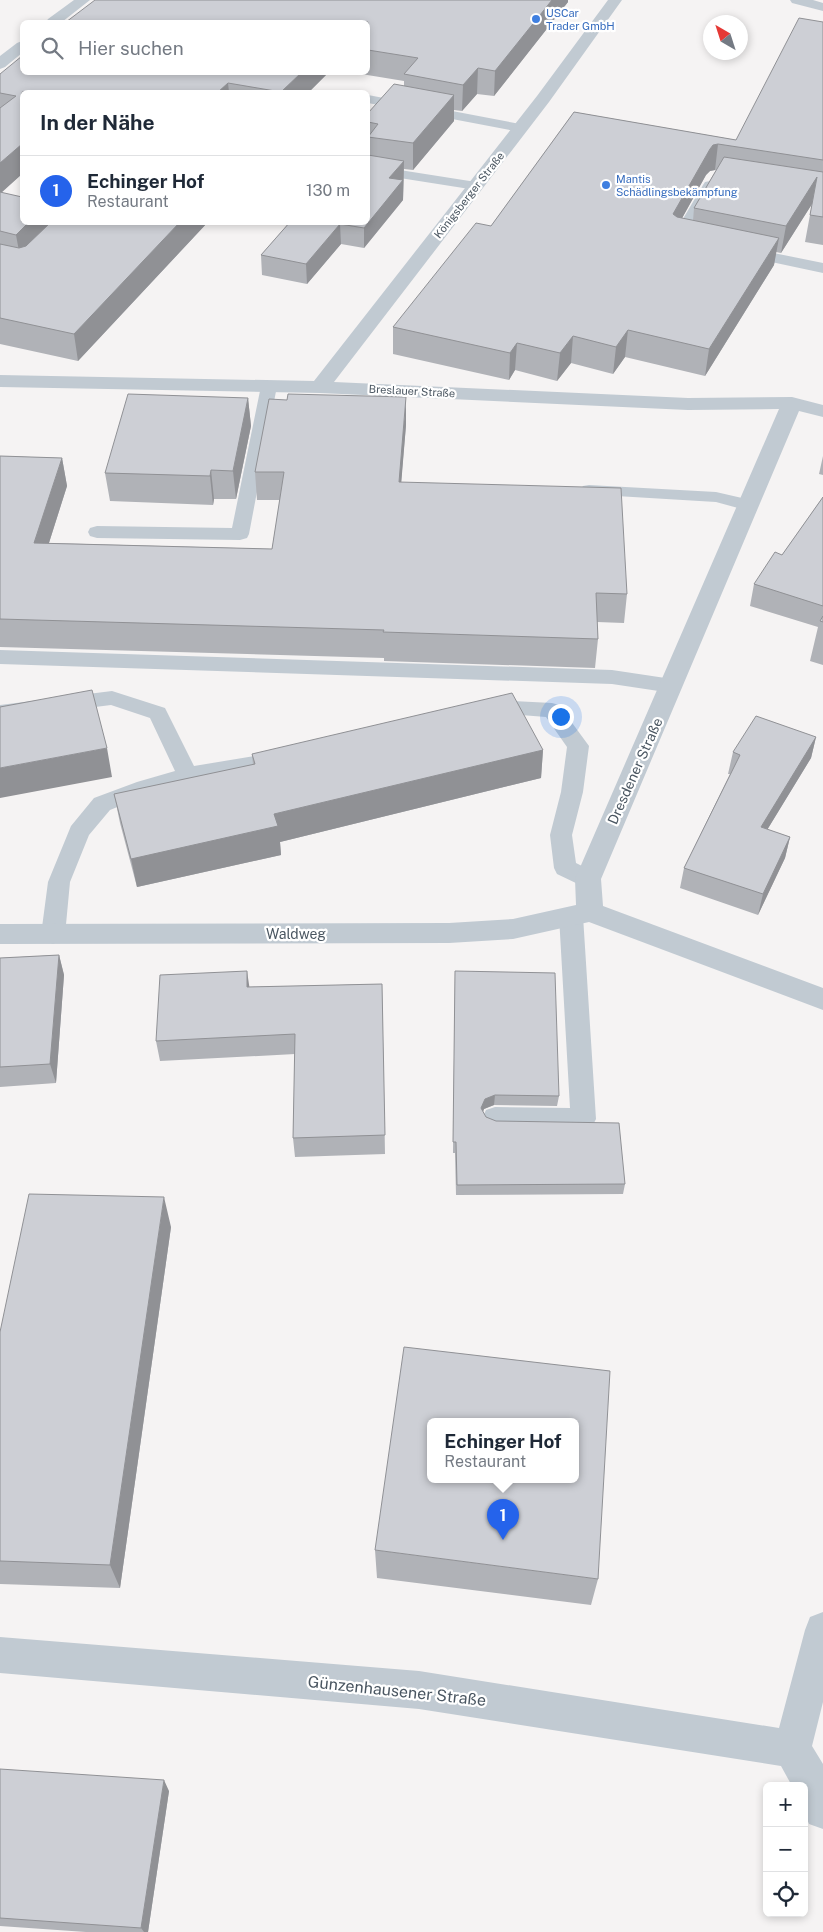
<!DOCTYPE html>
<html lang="de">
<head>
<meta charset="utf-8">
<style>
  body { margin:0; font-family:"Public Sans",sans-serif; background:#f2f2f3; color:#1f2937 }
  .controls { position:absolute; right:15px; bottom:15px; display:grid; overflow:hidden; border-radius:8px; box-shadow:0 2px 8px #0003 }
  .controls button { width:45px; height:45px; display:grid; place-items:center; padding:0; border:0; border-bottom:1px solid #e0e1e3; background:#fff; color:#1f2937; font:25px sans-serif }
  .compass { position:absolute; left:703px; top:15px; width:45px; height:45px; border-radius:50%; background:#fff; box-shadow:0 2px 8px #0003; rotate:321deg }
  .you { position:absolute; left:560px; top:716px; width:18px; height:18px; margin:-12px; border:4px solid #fff; border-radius:50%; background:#1a73e8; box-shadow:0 0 0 8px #1a73e833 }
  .badge { display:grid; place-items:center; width:32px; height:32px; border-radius:50%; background:#2563eb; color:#fff; font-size:16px; font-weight:700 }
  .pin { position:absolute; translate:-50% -41px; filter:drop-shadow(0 1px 2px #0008) }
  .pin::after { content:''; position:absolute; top:26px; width:18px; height:15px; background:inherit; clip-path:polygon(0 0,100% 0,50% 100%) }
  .popup { position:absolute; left:427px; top:1418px; width:152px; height:65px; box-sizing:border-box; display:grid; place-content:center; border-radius:8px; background:#fff; filter:drop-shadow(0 1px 4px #0005); font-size:16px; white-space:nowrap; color:#747a83 }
  .popup b { font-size:19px; color:#1f2937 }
  .popup::after { content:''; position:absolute; left:50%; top:100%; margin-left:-10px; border:10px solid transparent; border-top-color:#fff }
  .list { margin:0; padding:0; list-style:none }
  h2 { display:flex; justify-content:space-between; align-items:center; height:65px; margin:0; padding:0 20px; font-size:21px }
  h2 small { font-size:16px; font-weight:400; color:#747a83 }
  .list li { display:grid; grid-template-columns:32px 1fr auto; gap:15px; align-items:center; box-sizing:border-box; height:70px; padding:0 20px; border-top:1px solid #e0e1e3 }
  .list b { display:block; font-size:19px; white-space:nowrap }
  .list p { margin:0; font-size:16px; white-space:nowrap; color:#747a83 }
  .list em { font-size:16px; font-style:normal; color:#747a83 }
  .icon { flex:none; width:28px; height:28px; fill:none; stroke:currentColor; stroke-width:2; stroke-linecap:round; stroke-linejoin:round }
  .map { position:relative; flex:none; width:823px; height:1932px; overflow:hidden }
  .search { position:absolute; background:#fff; box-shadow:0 2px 8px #0003; left:20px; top:20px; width:350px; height:55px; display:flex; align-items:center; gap:12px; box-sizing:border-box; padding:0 18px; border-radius:8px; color:#747a83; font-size:19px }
  .panel { position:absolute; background:#fff; box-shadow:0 2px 8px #0003; left:20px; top:90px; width:350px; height:135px; border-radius:8px }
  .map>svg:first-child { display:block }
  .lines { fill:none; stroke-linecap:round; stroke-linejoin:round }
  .lane { fill:#c1cad2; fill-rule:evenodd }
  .street { fill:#c1cad2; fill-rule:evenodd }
  .wall { fill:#b0b2b7; fill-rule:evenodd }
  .shaded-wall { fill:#909195 }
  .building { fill:#cdcfd5; stroke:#909195; fill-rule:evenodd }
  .shop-dot { fill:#3f7fe0; stroke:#fff; stroke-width:2 }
  .labels { text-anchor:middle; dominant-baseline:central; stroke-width:4.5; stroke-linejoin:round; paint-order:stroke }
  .far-shop-label { font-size:11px; fill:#366cbe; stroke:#fff; text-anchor:start }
  .far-street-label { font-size:11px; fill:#4a5661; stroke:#fff }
  .street-label { font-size:14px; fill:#4a5661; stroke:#fff }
  .near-street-label { font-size:16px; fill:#4a5661; stroke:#fff }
</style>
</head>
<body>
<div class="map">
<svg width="823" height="1932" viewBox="0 0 823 1932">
  <rect width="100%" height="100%" fill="#f5f3f3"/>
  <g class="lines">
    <path class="lane" d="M368 95 520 124 527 128 520 132 368 103Z
      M368 165 476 182 481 183 483 186 481 189 476 190 368 173Z
      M710 181 715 182 717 185 688 236 696 238 699 241 696 244 691 246 674 242 671 239 703 185 705 182Z
      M744 247 823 263V273L739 255 736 252 739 249Z
      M269 381 275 382 277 386 249 534 247 538 240 540 97 538 90 536 88 532 90 528 97 526 232 528 261 386 263 382Z
      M589 485 716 492 755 501 758 505 755 509 749 511 716 502 583 494 580 490 583 486Z
      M0 650 612 670 672 679 679 681 682 686 679 691 672 693 612 684 0 664Z
      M112 691 165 708 194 766 285 751 293 753 296 758 293 763 285 765 188 783 152 793 110 810 89 835 70 882 65 935 61 941 53 944 45 941 41 935 48 882 71 826 94 798 137 782 175 771 150 718 111 705 0 719V705Z
      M490 700 552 703 559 705 589 746 583 792 572 835 576 863 596 873 599 879 596 885 588 887 580 885 557 874 554 868 550 835 561 792 567 747 546 717 483 712 480 707 483 702Z
      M571 907 579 910 583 916 596 1119 592 1127 583 1130 495 1129 486 1126 482 1118 486 1110 495 1107 570 1108 559 916 563 910Z"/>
    <path class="street" d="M74 0H90L62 22H46L48 19Z
      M608 0H622L549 102 334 382 688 398 792 397 823 405V417L799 411 601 879 603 906 823 988V1010L589 922 513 939 449 943 0 944V924L449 923 513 919 576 905 575 879 779 409 688 410 320 393 0 387V375L314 381 537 96Z
      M790 0H813L823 3V11L792 3Z
      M22 41V53L5 67 0 69V56L17 43Z
      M823 1612V1702L812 1746 823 1764V1829L809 1824 804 1812V1786H792L781 1766 419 1709 0 1673V1637L419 1671 779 1728 805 1630 810 1617Z"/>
  </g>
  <path class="wall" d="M95 0H568V2L494 96 477 94 462 111 454 110V121L413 170 404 169 403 200 364 248 341 244 307 284 262 275 261 255 290 222H368V113L404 86V81L349 72H368V22Z
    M823 22V245L805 242 812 204 781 253 776 252 774 265 705 376 625 357 613 374 571 363 557 381 515 370 509 380 393 354V327L491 226 574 112 736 140ZM715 170H716L694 208 693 221 682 218 706 175 710 171Z
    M329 72 309 92H22V174L1 192 22 222H208L78 361 0 344V74Z
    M248 398 251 426 236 499H214L213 505 110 501 105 473Z
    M406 425 401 482 627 594 624 623 597 622 598 639 595 668 384 661V658L0 647V456L62 458 67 486 49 543 272 549 280 500H257L255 472Z
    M823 456V475L819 474Z
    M823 497V665L810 661 818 627 750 606 754 584 782 555Z
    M816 737 811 758 767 830 790 837 785 858 758 915 680 888 684 868 730 774H728L733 752Z
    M543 750 541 778 280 842 281 855 137 887 120 823 114 794 253 765 252 754Z
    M59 955 64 975 56 1083 0 1087V958Z
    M455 971 559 1096 557 1106 494 1105 484 1109 483 1112 486 1117 625 1184 623 1194 456 1195 455 1153H453Z
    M382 984 385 1154 295 1157 293 1138 295 1054 160 1061 156 1041 249 987Z
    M171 1227 120 1588 0 1584V1332Z
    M375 1550 598 1579 591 1605 377 1578Z
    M0 1769 169 1791 148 1932H86L0 1926Z"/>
  <path class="shaded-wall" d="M552 0H568V2L494 96 495 71Z
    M478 68 477 94 462 111 463 85Z
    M302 72H329L309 92H281Z
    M228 83 229 92H218Z
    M454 95V121L413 170V143Z
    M22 144V174L0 194V163Z
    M718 144 715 170 710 171 706 175 670 240 673 214 710 149 713 145Z
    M404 161 403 200 364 248V228L389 178Z
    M817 177 812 204 781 253 786 226Z
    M29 222H54L21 262 16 235Z
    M180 222H208L78 361 74 334Z
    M340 224 341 244 307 284 306 264Z
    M779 238 774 265 705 376 709 349Z
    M628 330 625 357 613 374 616 347Z
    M573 336 571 363 557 381 560 353Z
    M517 343 515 370 509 380 510 353Z
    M406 397V425L399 510V482Z
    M248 398 251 426 236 499 233 471Z
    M62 458 67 486 40 571 34 543Z
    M211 470 214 499 213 505 210 476Z
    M816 737 811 758 756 848 761 827Z
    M107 748 112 777 0 798V768Z
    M543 750 541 778 280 842 281 855 137 887 131 859 274 814Z
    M790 837 785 858 758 915 763 894Z
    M59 955 64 975 56 1083 50 1064Z
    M247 971 250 991 247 987Z
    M495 1095 494 1105 484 1109 480 1119 481 1108 485 1099Z
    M164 1197 171 1227 120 1588 110 1565Z
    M164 1780 169 1791 148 1932H144L141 1928Z"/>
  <path class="building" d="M95 0H552L495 71 478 68 463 85 404 74 418 58 368 50V22H66Z
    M799 18 823 22V160L718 144 713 145 710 149 673 214 677 217 779 238 709 349 628 330 616 347 573 336 560 353 517 343 510 353 393 327 476 223 491 226 574 112 736 140Z
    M22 56V72H302L281 92 228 83 218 92H22V144L0 163V108L16 96 0 93V74Z
    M394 84 454 95 413 143 368 137 378 124 368 122V113Z
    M368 155 404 161 389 178 403 180 364 228 340 224 306 264 261 255 290 222H368Z
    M724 157 823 172V217L810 215 817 177 786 226 694 208Z
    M0 192 22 197V222H29L16 235 0 231Z
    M51 222H180L74 334 0 318V244L19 248 26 246Z
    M128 394 248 398 233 471 211 470 210 476 105 473Z
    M288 394 406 397 399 482 621 488 627 594 596 593 598 639 383 632 384 630 0 619V456L62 458 34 543 272 549 284 472H255L269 399 287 400Z
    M823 497V606L754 584 775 552 782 555Z
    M823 616V622L820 621Z
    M92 690 107 748 0 768V707Z
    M512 693 543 750 274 814 278 826 131 859 114 794 255 764 252 754Z
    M756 716 816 737 761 827 790 837 763 894 684 868 740 755 733 752Z
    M59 955 50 1064 0 1067V958Z
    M247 971V987L382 984 385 1135 293 1138 295 1034 156 1041 160 975Z
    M455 971 555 973 559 1096 495 1095 485 1099 481 1108 486 1117 496 1121 619 1123 625 1184 457 1185 456 1142H453Z
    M29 1194 164 1197 110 1565 0 1561V1332Z
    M404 1347 610 1371 598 1579 375 1550ZM430 1421H576V1479H430Z
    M0 1769 164 1780 141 1928 0 1918Z"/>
  <g class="shop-dot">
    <circle cx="536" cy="19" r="5"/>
    <circle cx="606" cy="185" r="5"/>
  </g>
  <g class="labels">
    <g class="far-shop-label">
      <text x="546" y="13">USCar<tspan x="546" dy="13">Trader GmbH</tspan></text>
      <text x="616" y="179">Mantis<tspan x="616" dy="13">Schädlingsbekämpfung</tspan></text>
    </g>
    <g class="far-street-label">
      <text transform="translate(469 195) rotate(-52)">Königsberger Straße</text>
      <text transform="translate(412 391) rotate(3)">Breslauer Straße</text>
    </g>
    <g class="street-label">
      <text transform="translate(635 771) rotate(-66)">Dresdener Straße</text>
      <text x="296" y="934">Waldweg</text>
    </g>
    <g class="near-street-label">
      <text transform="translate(397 1691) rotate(6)">Günzenhausener Straße</text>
    </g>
  </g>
</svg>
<div class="controls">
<button>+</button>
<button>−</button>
<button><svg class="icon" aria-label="locate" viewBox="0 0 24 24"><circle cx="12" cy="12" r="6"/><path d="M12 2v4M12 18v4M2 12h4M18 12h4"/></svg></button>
</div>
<svg class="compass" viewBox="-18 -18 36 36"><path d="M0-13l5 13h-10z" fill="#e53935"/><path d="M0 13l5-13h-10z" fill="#747a83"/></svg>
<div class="you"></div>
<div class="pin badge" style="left:503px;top:1540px">1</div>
<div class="popup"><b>Echinger Hof</b>Restaurant</div>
<div class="search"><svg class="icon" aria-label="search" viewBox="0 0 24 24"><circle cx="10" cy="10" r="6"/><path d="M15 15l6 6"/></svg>Hier suchen</div>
<section class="panel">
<h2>In der Nähe<small></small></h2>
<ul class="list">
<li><span class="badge">1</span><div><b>Echinger Hof</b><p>Restaurant</p></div><em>130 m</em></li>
</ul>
</section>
</div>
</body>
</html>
